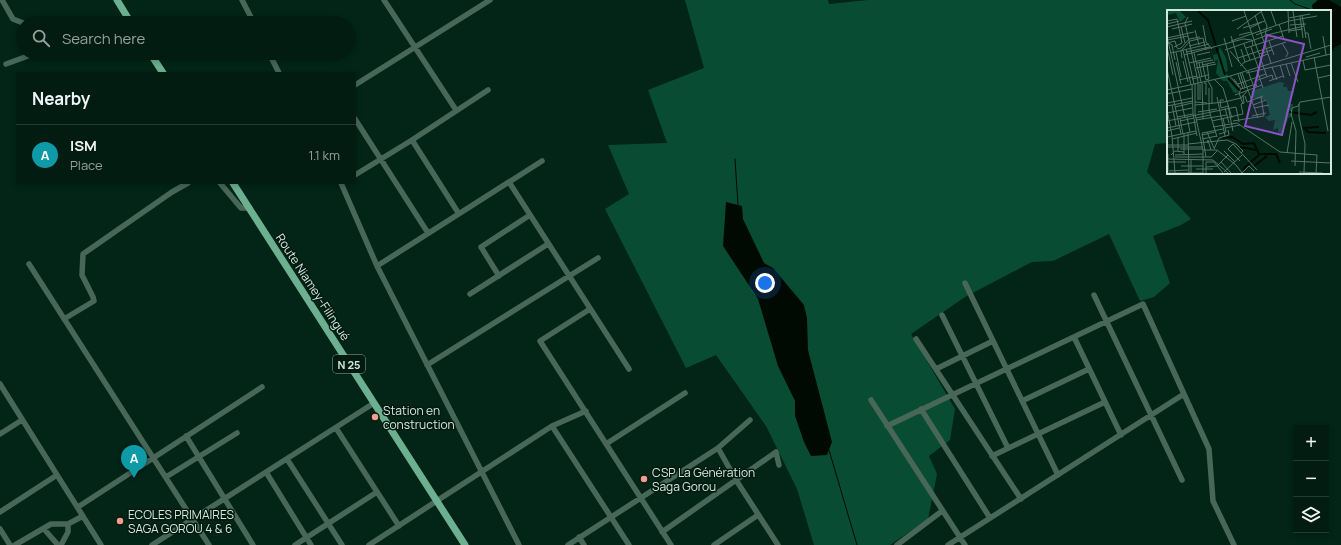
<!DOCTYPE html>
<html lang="en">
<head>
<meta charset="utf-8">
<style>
  body { margin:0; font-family:Manrope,sans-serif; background:#0c251b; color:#f1f3f6 }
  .controls { position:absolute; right:12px; bottom:12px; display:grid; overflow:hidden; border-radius:0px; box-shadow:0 2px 6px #0003 }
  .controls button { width:36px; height:36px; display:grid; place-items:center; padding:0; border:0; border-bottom:1px solid #233a32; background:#021c12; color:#f1f3f6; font:20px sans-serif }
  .you { position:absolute; left:765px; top:283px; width:14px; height:14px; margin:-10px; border:3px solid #fff; border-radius:50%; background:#1a73e8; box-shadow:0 0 0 6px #1a73e833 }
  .badge { display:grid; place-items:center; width:26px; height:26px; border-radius:50%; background:#f59d8e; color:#fff; font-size:13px; font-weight:700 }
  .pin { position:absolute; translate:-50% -33px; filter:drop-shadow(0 1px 2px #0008) }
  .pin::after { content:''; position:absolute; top:21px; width:14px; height:12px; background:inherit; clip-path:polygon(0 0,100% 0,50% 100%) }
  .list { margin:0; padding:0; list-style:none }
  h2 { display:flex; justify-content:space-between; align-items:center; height:52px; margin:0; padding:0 16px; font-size:17px }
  h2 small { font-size:13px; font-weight:400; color:#96a19f }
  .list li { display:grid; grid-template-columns:26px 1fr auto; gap:12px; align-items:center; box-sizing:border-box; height:60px; padding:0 16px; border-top:1px solid #233a32 }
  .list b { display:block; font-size:15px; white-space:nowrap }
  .list p { margin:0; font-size:13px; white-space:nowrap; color:#96a19f }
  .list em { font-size:13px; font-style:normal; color:#96a19f }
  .icon { flex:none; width:22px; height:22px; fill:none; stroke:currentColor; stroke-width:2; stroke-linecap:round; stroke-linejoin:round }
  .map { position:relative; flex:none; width:1341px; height:545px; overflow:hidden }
  .search { position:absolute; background:#021c12; box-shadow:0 2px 6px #0003; left:16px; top:16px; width:340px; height:44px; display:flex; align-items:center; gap:10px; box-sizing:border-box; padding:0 14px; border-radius:22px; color:#96a19f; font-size:15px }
  .panel { position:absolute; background:#021c12; box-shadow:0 2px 6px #0003; left:16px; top:72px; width:340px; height:112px; border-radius:0px }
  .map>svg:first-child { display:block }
  .green { fill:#094c34 }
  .water { fill:#000a03 }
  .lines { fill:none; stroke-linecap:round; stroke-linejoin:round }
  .stream { stroke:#000a03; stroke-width:1 }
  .minor { stroke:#486758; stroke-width:5.5 }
  .major { stroke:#6db091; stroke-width:7 }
  .poi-dot { fill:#f59d8e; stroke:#021a10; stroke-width:1.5 }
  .labels { text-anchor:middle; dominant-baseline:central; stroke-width:3; stroke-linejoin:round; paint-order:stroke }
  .shield { fill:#021a10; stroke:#96aaa0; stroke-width:1 }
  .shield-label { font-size:11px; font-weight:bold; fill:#d5e8de }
  .street-label { font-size:12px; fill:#d5e8de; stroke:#021a10 }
  .poi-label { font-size:12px; fill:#d5e8de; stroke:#021a10; text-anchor:start }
  .inset-river { fill:none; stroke:#000a03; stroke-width:2 }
  .inset-road { fill:none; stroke:#567367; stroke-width:1 }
  .view { fill:#8d52c5; fill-opacity:0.15; stroke:#8d52c5; stroke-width:2 }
  .inset-edge { fill:none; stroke:#d5e8de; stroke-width:2 }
</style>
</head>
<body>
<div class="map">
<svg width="1341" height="545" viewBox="0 0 1341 545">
  <rect width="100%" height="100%" fill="#022518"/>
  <path class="green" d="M685 0H828L829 4 868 0H1318L1312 5 1313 11H1168V143L1155 144 1147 172 1191 219 1181 225 1153 236 1170 283 1154 297 1140 301 1109 234 1053 261 1032 262 965 297 911 334 955 409 950 440 929 456 937 474 928 519 890 545H814L797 489 766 426 716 355 686 368 605 209 629 194 608 145 667 143 648 90 704 68Z"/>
  <path class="water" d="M1318 0H1329L1341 7V44L1335 47 1330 55V11H1313L1312 5Z
    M726 202 742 206 743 219 764 263 773 268 804 305 807 318 808 350 832 442 827 455 811 456 804 442 795 416V401L778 366 758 299 723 246Z"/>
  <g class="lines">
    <path class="stream" d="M1290 0 1295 4 1312 10
      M735 159 738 205
      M829 450 857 545"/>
    <path class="minor" d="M2 0 13 19 23 23
      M242 0 254 23
      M384 0 456 110
      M269 53 279 73
      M6 64 36 53
      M355 85 490 0
      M355 119 428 233
      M412 140 459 214
      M355 175 412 140 488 90
      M509 182 629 369
      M220 183 241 208H250
      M341 183 377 266 519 545
      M29 264 209 545
      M377 266 542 161
      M499 276 481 247 530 215
      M965 283 1058 475
      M470 294 548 244
      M1094 295 1182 480
      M590 309 540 341 671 545
      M942 315 1008 448
      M64 319 94 301 93 297 82 275 83 254 172 192 188 183
      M1074 337 1121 435
      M916 339 1021 499
      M427 365 598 258
      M936 369 993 341
      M0 384 101 545
      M871 400 965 545
      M1022 401 1089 369
      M921 409 990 518
      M552 426 629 545
      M887 426 1143 304 1209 449 1213 501 1234 545
      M336 428 399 526
      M0 434 22 420
      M186 436 253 545
      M606 444 685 393
      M718 448 736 480 778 545
      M992 456 1105 402
      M287 459 342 545
      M266 472 311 545
      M166 477 237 433
      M78 507 262 387
      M0 512 57 475
      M0 529 10 545
      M44 529 58 545
      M662 532 776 452 779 465
      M579 537 584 545
      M15 545 51 524H68L83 516
      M61 545 68 532V524
      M152 545 374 403
      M295 545 377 492
      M369 545 552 426 586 411
      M568 545 718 448 750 420
      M714 545 758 515
      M897 545 942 511
      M948 545 1184 394"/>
    <path class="major" d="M117 0 131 23
      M150 53 163 73
      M233 183 465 545"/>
  </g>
  <g class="poi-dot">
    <circle cx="375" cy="417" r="4"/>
    <circle cx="644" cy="479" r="4"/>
    <circle cx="120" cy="521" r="4"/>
  </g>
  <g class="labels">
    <rect class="shield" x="333" y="355" width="32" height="18" rx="3"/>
    <g class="shield-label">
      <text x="349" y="364">N 25</text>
    </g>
    <g class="street-label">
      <text transform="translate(313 287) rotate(57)">Route Niamey-Filingué</text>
    </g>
    <g class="poi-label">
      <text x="383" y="410">Station en<tspan x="383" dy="14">construction</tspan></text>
      <text x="652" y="472">CSP La Génération<tspan x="652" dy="14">Saga Gorou</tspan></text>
      <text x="128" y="514">ECOLES PRIMAIRES<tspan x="128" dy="14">SAGA GOROU 4 &amp; 6</tspan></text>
    </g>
  </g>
  <g transform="translate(1167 10)">
    <rect width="164" height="164" fill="#022518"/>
    <path d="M0 1H13L19 7 13 12 9 3 0 5ZM53 37 59 48 61 61 58 62 73 79V82L67 83 60 71H56L49 63 51 50 47 51 46 45 50 44ZM113 72 117 73 116 77H120L121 81H127L122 94H126L125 107H122L115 124 111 122V118L106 120 108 110 102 111 98 107 103 105 99 90 86 88 84 81Z" fill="#094c34"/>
    <path class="inset-river" d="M31 1 41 10 58 65M61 68 72 80 77 81M122 102 144 105 150 102M136 117 141 122 159 123M136 118 152 117M55 128 65 127 76 134 87 133 92 144H109L113 153M73 137 89 140M87 156 100 146M76 159 93 144"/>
    <path class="inset-road" d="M77 1 100 67M94 1 100 16 98 26M104 1 109 15M121 1 122 23M126 1 130 27M88 5 104 53M135 5 139 28M133 6 136 28M21 7 18 13 31 71V90M122 8 143 4M0 11 10 9 15 33 7 37M65 11 79 6M0 14 12 11M112 14 117 29M36 15 39 32 45 39M123 15 139 14M0 17 25 11M14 17 18 33M76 18 98 11M83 18 95 12M5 19 25 14M70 19 95 1M28 20 32 35M122 21 136 19M138 23H141L144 39M72 25 84 22M89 25 105 19M0 26 18 108M64 26 72 52M156 26 159 45M0 28 27 22M57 28 65 57M0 30 21 26M64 31 122 11 150 6M102 31 107 45M0 33 8 31 10 38M2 33 5 35 8 50M115 33 121 43 119 47M77 34 83 50M22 36 38 32M0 37 6 65M84 37 91 57M79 38 116 26M10 39 14 38 22 29 33 27M19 39 27 74M74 39 78 52M16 40 24 75M58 40 104 24 137 16M63 41 80 61M9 42 14 67M19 42 43 37M4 43 42 34M27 43 34 72M92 44 105 40M17 45 76 29 85 30 86 36M30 45 43 42M139 47 153 43M147 47 161 121M15 48 14 41 23 31 36 28 39 40M71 48 119 32M136 50 138 60 164 55M16 51 21 72M9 52 14 74M35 52 39 70 42 69 40 54M22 53 44 48M30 53 46 50M32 53 35 67M124 53 131 72M119 54 123 66M35 55 48 52M113 55 117 68M73 56 78 52 101 44M105 57 110 70M29 58 49 54M0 59 14 124M90 60 96 78M81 61 87 77M73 63 78 78M75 63 91 108M79 63 164 44M71 64 76 79M63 66 72 77M151 68 164 65M25 69 41 65M67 69 74 79M12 70 30 66M48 70 56 78 65 108M41 71 45 78V94M102 71 116 66M35 73 36 109M37 73H39V85M28 74V104L36 140V163M33 74V90M71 74 99 64M25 75 26 103 30 126M90 77 88 71 105 65 106 69M42 78V100L50 127M0 80 63 66 164 35M0 84 25 79M68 85 95 75M78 86 80 92 96 86M50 87 58 126M57 90H53L54 98 61 96 66 121M28 92 40 93M57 92 74 88 81 80M0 93 25 88M76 94 72 83 74 79 86 75M132 94V107L138 134 137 163M5 95 9 116M28 95 57 92M86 95 99 90M0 96 26 91M8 97 25 93M58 98 62 113M87 98 102 95M0 99 5 126M31 102 50 99M0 103 25 98M124 104 129 121 128 156M124 105 125 98 131 96 133 92 164 87M85 106 99 103M10 107 26 104M20 107 23 122M29 108 43 105M13 109 16 124M29 110 60 105M0 111 69 97 72 112M13 111 27 108M45 111 76 104 74 94 77 93 76 85M66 111 97 106 94 87M46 117 70 113 113 142 150 145 149 163M0 118 29 112M58 118 73 115M0 121 12 118M40 122 47 138M21 123 22 163M35 123 39 147M35 123 56 119M17 124V145M52 124 59 122 56 108M35 125 48 122M5 126 8 163M0 127 29 121M5 129 30 123M35 129 50 126M40 133 41 130 44 140M21 134 60 130 69 134 76 141 74 143M0 135H21M0 137H35M13 139H36M47 139 52 128 62 125 61 120M36 140H50L69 155 75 163M57 141 68 152M11 142V127M120 143 125 112M1 144V160M4 145 8 141 17 142M8 145 36 144M8 147H44L50 141M0 149 46 150 61 163M24 149V163M73 151 61 139 66 134 90 160M124 151 164 153M1 152H19M54 152 64 163M14 156H36M39 157 50 156 61 145M29 159H46M0 161 22 160M57 162 75 145M132 162 156 163M0 163H36M39 163V152H47L56 163M75 163 82 156 87 161"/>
    <path class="view" d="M100 25 137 34 115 125 78 116Z"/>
    <rect width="164" height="164" class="inset-edge"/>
  </g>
</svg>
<div class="controls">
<button>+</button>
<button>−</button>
<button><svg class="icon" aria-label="layers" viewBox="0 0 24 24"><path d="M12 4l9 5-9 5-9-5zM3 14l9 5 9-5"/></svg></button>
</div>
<div class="you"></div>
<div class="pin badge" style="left:134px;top:478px;background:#0f9aa8">A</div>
<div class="search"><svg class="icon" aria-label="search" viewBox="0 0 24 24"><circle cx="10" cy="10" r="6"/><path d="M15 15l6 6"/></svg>Search here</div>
<section class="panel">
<h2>Nearby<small></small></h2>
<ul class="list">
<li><span class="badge" style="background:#0f9aa8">A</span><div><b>ISM</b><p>Place</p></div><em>1.1 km</em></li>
</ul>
</section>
</div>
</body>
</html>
